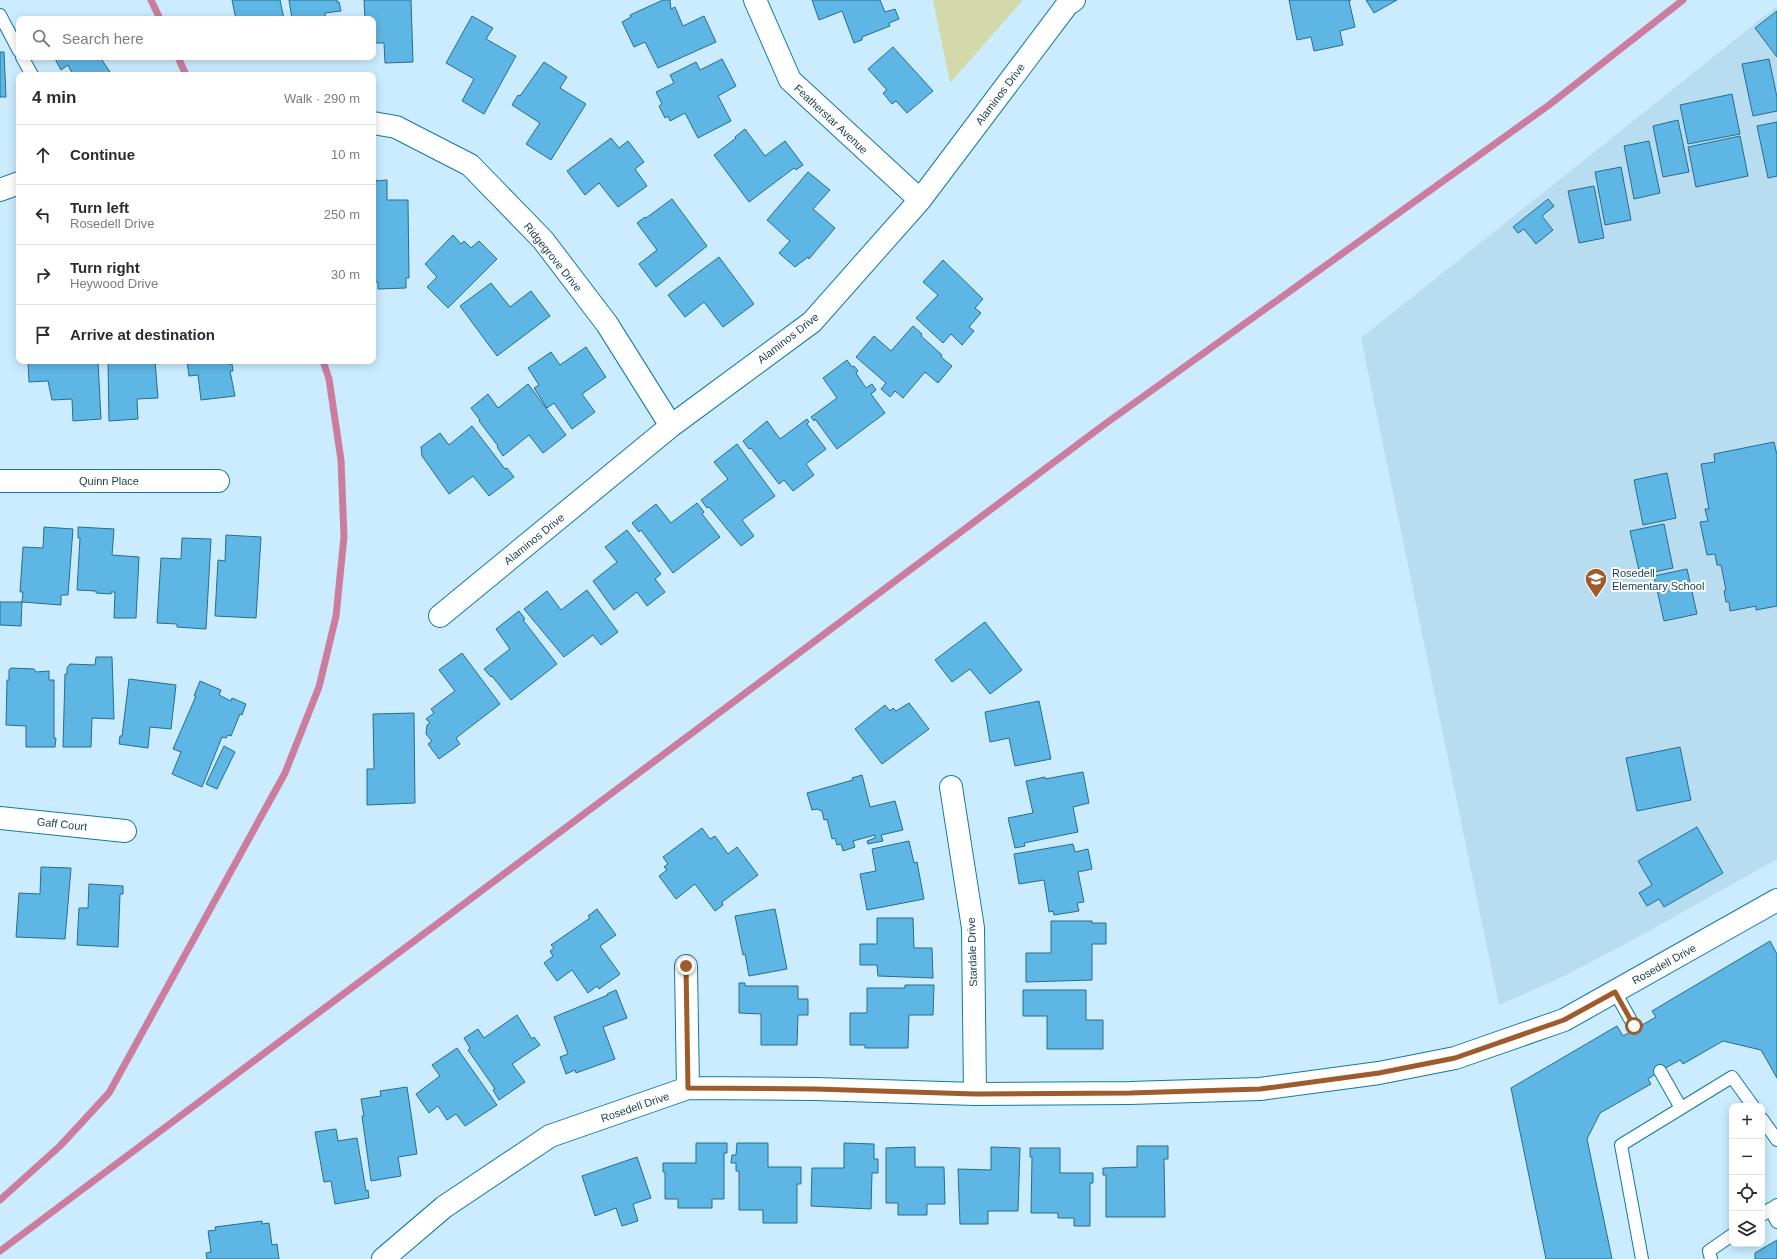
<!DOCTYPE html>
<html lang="en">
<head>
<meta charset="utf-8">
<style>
  body { margin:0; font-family:Helvetica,sans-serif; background:#f7f7f7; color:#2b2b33 }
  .controls { position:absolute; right:12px; bottom:12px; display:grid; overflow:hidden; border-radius:8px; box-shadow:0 2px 10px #0003 }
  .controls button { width:36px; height:36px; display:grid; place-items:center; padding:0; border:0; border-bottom:1px solid #e1e1e2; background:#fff; color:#2b2b33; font:20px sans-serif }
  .stop { position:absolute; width:12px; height:12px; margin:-9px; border:3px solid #9e5b2b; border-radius:50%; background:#fff }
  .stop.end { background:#9e5b2b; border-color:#fff; box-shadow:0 1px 4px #0008 }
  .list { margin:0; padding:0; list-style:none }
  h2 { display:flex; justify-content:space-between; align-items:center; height:52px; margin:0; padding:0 16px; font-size:17px }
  h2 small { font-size:13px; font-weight:400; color:#7c7c81 }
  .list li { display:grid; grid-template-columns:26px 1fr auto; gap:12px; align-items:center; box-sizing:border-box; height:60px; padding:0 16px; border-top:1px solid #e1e1e2 }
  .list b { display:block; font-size:15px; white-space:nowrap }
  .list p { margin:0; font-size:13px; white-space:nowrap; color:#7c7c81 }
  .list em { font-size:13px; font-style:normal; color:#7c7c81 }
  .icon { flex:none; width:22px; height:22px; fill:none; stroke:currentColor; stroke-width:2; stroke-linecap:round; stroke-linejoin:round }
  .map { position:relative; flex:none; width:1777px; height:1259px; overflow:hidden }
  .search { position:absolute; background:#fff; box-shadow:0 2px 10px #0003; left:16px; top:16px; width:360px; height:44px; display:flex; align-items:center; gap:10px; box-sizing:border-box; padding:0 14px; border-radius:8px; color:#7c7c81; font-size:15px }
  .panel { position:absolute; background:#fff; box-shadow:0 2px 10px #0003; left:16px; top:72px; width:360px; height:292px; border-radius:8px }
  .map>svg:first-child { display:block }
  .built { fill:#b8dcf0 }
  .green { fill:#d3d9a8 }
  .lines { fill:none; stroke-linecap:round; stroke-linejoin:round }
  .stream { stroke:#cc7d9e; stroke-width:7 }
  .building { fill:#5db6e4; stroke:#276d8e }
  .service-casing { stroke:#1279a4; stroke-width:14 }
  .minor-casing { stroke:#1279a4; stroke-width:24 }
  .service { stroke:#fff; stroke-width:12 }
  .minor { stroke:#fff; stroke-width:22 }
  .route { stroke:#9e5b2b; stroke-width:5 }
  .labels { text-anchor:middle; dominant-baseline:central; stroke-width:4; stroke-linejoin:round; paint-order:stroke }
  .street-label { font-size:11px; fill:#1b4053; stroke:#fff }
  .poi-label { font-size:11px; fill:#1b4053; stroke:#fff; text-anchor:start }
</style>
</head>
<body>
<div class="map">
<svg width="1777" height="1259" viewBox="0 0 1777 1259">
  <rect width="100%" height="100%" fill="#cbecff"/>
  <path class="built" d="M1777 6V859L1631 941 1562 977 1499 1005 1361 338Z"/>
  <path class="green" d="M933 0H1023L950 83Z"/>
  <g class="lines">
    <path class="stream" d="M151 0 160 19
      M178 57 186 75
      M0 1200 60 1146 109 1093 285 773 319 687 336 616 344 537 341 460 329 379 323 361
      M0 1251 1105 424 1549 105 1683 0"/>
  </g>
  <path class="building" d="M232 0H280L284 19H236Z
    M289 0H337V2H339L341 11 325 13 326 19H292Z
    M364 0H411L413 62 385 63 384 43H373V19H365Z
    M663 0H670L671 9 675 7 683 26 704 16 716 42 658 68 645 42 634 47 622 22 631 17 630 15Z
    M812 0H880L885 12 895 9 899 19 889 23 890 26 862 37V40L854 43 842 11 819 20Z
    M1289 0H1351L1349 1 1355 27 1340 31 1343 45 1314 51 1311 37 1297 40Z
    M1366 0H1397L1374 13Z
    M1777 11V57L1755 28Z
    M472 16 493 28 486 39 516 56 484 114 462 101 474 79 446 63Z
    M893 47 933 91 907 113 896 101 892 104 883 93 887 90 868 69Z
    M0 52H4L6 97H0Z
    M54 57H100L110 72 103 75H73L68 65 61 70Z
    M722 59 736 86 718 96 731 121 698 138 685 113 670 121 668 116 665 118 659 106 662 104 656 92 674 83 670 75 696 62 700 70Z
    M1769 59 1777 97V111L1753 116 1742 64Z
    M544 62 567 77 560 88 586 104 551 160 526 144 540 123 512 105 518 95 520 96Z
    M1732 94 1740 134 1688 144 1680 105Z
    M1678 120 1689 172 1663 177 1653 126Z
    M1777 122V176L1768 178 1757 126Z
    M745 129 765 156 785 141 803 165 796 170 794 168 749 202 714 155 736 138 735 137Z
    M1740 136 1748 176 1696 187 1688 147Z
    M611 138 619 148 628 141 644 162 635 169 647 186 618 207 599 183 585 195 567 171Z
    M1649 141 1660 193 1634 199 1624 146Z
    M1621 167 1631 220 1605 225 1595 172Z
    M808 172 830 190 813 209 835 228 809 259 808 257 795 267 779 253 790 241 767 220Z
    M373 179H376V181L387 180V200H408L409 278H406V288L378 289V282H374Z
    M1594 186 1604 238 1579 243 1568 191Z
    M672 199 707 246 656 287 639 264 657 250 637 223 645 217 646 218Z
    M1548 199 1554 206 1542 216 1553 230 1536 244 1524 229 1518 233 1513 227Z
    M453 235 461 244 464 241 471 248 479 241 497 259 448 308 427 287 437 277 425 264Z
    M719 257 754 304 723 327 704 302 685 317 668 295Z
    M943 260 983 299 975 308 981 313 969 327 974 331 962 345 951 334 943 343 916 318 938 295 923 282Z
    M491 283 510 307 531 291 550 316 497 356 460 306Z
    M913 326 922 334 921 336 942 355 941 357 952 366 938 383 925 372 903 398 895 391 890 397 881 389 886 383 856 357 874 336 891 351Z
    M586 347 606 377 582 394 595 412 572 429 554 403 547 408 534 388 539 385 528 368 551 352 560 365Z
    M847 360 852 367 854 366 858 371 856 373 866 388 872 384 876 390 871 394 885 413 837 449 815 419 814 421 811 417 837 398 823 378Z
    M28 361H98L101 419 73 421 72 399 52 400 48 381 29 382Z
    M108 361H155L158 398 137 399 138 419 109 421Z
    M187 361H229V364H232L233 371H230L235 396 201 400 198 375 189 376Z
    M528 384 566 435 543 453 529 435 503 456 497 447 498 446 479 421 480 420 471 408 488 394 498 408Z
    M807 419 809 422 807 424 826 449 806 464 814 475 793 491 784 480 779 484 751 448 749 449 743 441 767 421 780 439Z
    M472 426 505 469 507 468 514 477 489 496 473 476 449 494 422 456 421 447 440 433 449 445Z
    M1774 442 1777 455V606L1756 610V606L1730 611 1729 602H1726L1724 591 1726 590 1721 565H1717L1715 554 1707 555 1700 522 1708 521 1705 509H1709L1701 464 1715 462 1714 454Z
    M737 444 775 496 742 520 754 536 741 546 709 507 707 508 701 500 728 479 714 462Z
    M1667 473 1676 518 1643 525 1634 480Z
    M697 503 704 512 702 514 720 537 673 573 641 530 639 532 632 523 656 504 671 523Z
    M1664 524 1673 568 1640 575 1630 531Z
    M44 527 73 529 68 595H61V605L22 602 23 592H20L23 547 43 548Z
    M78 527 114 529 112 555 139 557 136 618H114L115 592H111V594L96 593V591L77 590 80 538H78Z
    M627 530 661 574 655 579 665 592 647 606 637 592 614 610 593 581 617 562 605 547Z
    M226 535 261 537 256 618 215 616 218 560 225 561Z
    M182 538 211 539 206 629 177 627V624L157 623 161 558 181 559Z
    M1687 569 1697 614 1664 621 1654 576Z
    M587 590 618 632 601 645 593 635 564 657 524 609 547 591 561 610Z
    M0 602H22L21 626 0 625Z
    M519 611 525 619 523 620 557 664 511 700 492 676 491 677 484 669 510 649 496 629Z
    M985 622 1022 670 990 694 970 669 952 682 935 660Z
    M462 653 500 704 456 738 460 744 439 759 428 744 432 741 426 734 427 725 430 723 426 719 434 713 431 709 455 691 439 670Z
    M96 657H112L114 719 92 718 91 747H63L65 674H67V668L70 664 95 665Z
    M11 668 34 669 36 672 49 671V680H54V738H56L55 747H26V726L6 725 7 680H9V670Z
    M129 679 176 685 171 729 150 727 148 748 119 744 120 736H122Z
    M200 681 221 690 219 695 231 701 232 698 246 704 242 715 240 714 231 736 228 735 226 738 222 737 202 787 172 774 181 752 173 749 196 696H194Z
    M1039 701 1051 759 1015 766 1009 738 990 742 985 712Z
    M909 703 929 729 882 764 855 729 885 705 890 711 893 708 896 711Z
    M414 713 415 803 367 805V769H374L373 714Z
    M224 746 235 752 217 789 206 784Z
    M1680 747 1691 800 1637 811 1626 758Z
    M1083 772 1089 803 1073 807 1078 832 1024 843 1025 846 1015 848 1008 818 1033 813 1026 781 1045 777V779Z
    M862 775 870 807 895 801 903 830 881 835 883 841 868 844 867 841 875 838V835L853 841 855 847 843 851 841 844 837 845 835 838 832 839 827 819 824 820 822 811 817 809 812 810 807 793 853 780 852 778Z
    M1697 827 1723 873 1664 907 1659 899 1647 906 1639 893 1652 885 1638 861Z
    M702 828 710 839 715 836 728 854 737 847 758 875 722 902 723 905 715 911 695 884 676 899 659 876 667 870 664 867 668 864 663 857Z
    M909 841 914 863 917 862 924 899 867 910 860 874 876 871 872 849Z
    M1073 844 1075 852 1088 849 1092 869 1078 872 1084 902 1077 903 1079 911 1054 915 1053 911 1049 912 1044 880 1019 884 1014 854Z
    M41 867 71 868 65 939 16 937 19 893 40 894Z
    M89 884 123 886V894H120L118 947 77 945 79 908H88Z
    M597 909 616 935 600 946 620 974 599 989 597 986 588 993 572 970 557 981 544 963 553 956 550 951 554 948 551 945 590 918 588 916Z
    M775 909 787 969 749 976 745 954 743 955 735 916Z
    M877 918H913L914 948H932L933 978 878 976 877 965H860V944H877Z
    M1051 921H1092V923H1106V944H1092V980L1026 982V953H1051Z
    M1770 941 1777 954V1078L1761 1050 1723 1041 1683 1064 1680 1060 1660 1071 1648 1079 1651 1084 1600 1113 1587 1139 1612 1259H1546L1511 1088 1617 1026 1623 1036 1656 1017 1652 1011Z
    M739 983H745V986H798V999H808V1015H798L797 1045H761V1014L739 1013Z
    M905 985H934L933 1015H909L908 1048H865V1045H850V1013H867V988H905Z
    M616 990 627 1018 603 1027 615 1059 576 1073 575 1070 566 1074 560 1057 568 1054 554 1017 608 995 607 994Z
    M1023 990H1086V1020H1103V1049H1047V1016H1023Z
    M517 1015 532 1039 534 1037 540 1045 512 1064 525 1082 499 1100 493 1090 495 1089 468 1050 470 1048 464 1038 478 1029 484 1038Z
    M457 1048 497 1105 465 1126 456 1114 447 1120 438 1106 429 1113 416 1094 440 1076 432 1065Z
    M407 1087 417 1154 398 1157 401 1176 371 1181 362 1116H364L361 1099 381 1096 380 1091Z
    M336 1129 338 1141 357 1138 366 1191 368 1190 369 1198 335 1204 331 1181 324 1182 315 1132Z
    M696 1143H727V1153H724V1199H712V1208H678V1199H665V1172H663V1163H696Z
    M737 1143H768V1167H801V1184H797V1223H763V1210H739V1171H736V1163H731L732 1155H736Z
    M844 1143 874 1144V1159H878V1173H872L871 1209 811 1206 812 1168H844Z
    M1137 1146H1168V1159H1164L1165 1217H1106V1175H1103V1168L1137 1167Z
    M915 1147V1167H944L945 1204H927V1215H898V1203H886V1148Z
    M991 1147 1020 1148 1018 1211H988V1224H960L958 1169 991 1170Z
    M1030 1148H1060V1173H1093V1183H1090V1226H1074V1218H1058V1213H1031L1032 1157H1030Z
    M637 1157 651 1198 633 1204 638 1221 622 1226 616 1208 595 1216 582 1176Z
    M262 1221V1224L269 1223 272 1245 277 1244 279 1259H207L206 1253 211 1252 208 1231 216 1230 215 1227Z
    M1777 1240V1259H1755V1253Z"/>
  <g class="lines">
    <g class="service-casing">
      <path id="service" d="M0 15 19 51
        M22 57 32 75
        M1615 992 1634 1026
        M1660 1071 1681 1108
        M1762 1119 1777 1140
        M1770 1209 1777 1222
        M1762 1215 1777 1205
        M1642 1259 1621 1145 1732 1077 1753 1106
        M1711 1259 1709 1251 1732 1235"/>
    </g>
    <g class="minor-casing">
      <path id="minor" d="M755 0 790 80 920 200
        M373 123 396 127 470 165 543 240 607 324 671 426
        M0 190 19 183
        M0 481H218
        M440 616 671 426 812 322 920 200 1067 5 1074 0
        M951 787 973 928 975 1094
        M0 818 125 831
        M686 966 688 1088
        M383 1259 444 1207 550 1136 688 1088 815 1089 975 1094 1130 1093 1260 1089 1379 1073 1455 1058 1564 1020 1777 900"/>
    </g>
    <use href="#service" class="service"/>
    <use href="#minor" class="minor"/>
  </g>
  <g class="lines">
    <path class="route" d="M686 966 688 1088 815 1089 975 1094 1130 1093 1260 1089 1379 1073 1455 1058 1564 1020 1615 992 1634 1026"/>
  </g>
  <defs>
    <g id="school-pin" transform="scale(1.15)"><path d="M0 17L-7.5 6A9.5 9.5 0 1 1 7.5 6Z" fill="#9e5b2b" stroke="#fff"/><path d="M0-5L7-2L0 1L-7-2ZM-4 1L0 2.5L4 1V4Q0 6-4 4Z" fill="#fff"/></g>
  </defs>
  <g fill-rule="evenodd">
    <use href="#school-pin" x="1596" y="579"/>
  </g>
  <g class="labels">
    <g class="street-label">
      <text transform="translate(1000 94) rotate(-53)">Alaminos Drive</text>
      <text transform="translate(831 119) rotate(43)">Featherstar Avenue</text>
      <text transform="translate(553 257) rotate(51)">Ridgegrove Drive</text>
      <text transform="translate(788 338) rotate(-38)">Alaminos Drive</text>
      <text x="109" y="481">Quinn Place</text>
      <text transform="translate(534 539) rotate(-39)">Alaminos Drive</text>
      <text transform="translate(62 824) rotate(6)">Gaff Court</text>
      <text transform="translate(972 952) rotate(-92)">Stardale Drive</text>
      <text transform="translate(1664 964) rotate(-29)">Rosedell Drive</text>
      <text transform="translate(635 1107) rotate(-19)">Rosedell Drive</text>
    </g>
    <g class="poi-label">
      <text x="1612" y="573">Rosedell<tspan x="1612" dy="13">Elementary School</tspan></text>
    </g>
  </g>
</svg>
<div class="controls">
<button>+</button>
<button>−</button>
<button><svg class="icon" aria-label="locate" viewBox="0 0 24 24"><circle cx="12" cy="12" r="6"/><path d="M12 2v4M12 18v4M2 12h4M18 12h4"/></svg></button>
<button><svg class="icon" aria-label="layers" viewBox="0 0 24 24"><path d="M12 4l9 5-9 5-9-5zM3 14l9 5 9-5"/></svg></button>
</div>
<div class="stop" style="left:1634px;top:1026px"></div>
<div class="stop end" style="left:686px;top:966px"></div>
<div class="search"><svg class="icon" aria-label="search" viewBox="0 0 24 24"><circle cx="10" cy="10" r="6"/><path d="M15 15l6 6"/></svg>Search here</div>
<section class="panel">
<h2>4 min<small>Walk · 290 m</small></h2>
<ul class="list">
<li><svg class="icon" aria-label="ahead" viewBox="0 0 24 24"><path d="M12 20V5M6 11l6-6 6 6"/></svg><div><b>Continue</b></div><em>10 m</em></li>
<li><svg class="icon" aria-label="left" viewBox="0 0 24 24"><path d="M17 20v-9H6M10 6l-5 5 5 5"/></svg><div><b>Turn left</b><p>Rosedell Drive</p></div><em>250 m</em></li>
<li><svg class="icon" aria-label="right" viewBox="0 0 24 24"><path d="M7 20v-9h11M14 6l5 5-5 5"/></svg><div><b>Turn right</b><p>Heywood Drive</p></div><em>30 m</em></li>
<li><svg class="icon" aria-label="arrive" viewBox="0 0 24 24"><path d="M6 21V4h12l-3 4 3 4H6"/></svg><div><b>Arrive at destination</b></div></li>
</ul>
</section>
</div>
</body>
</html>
